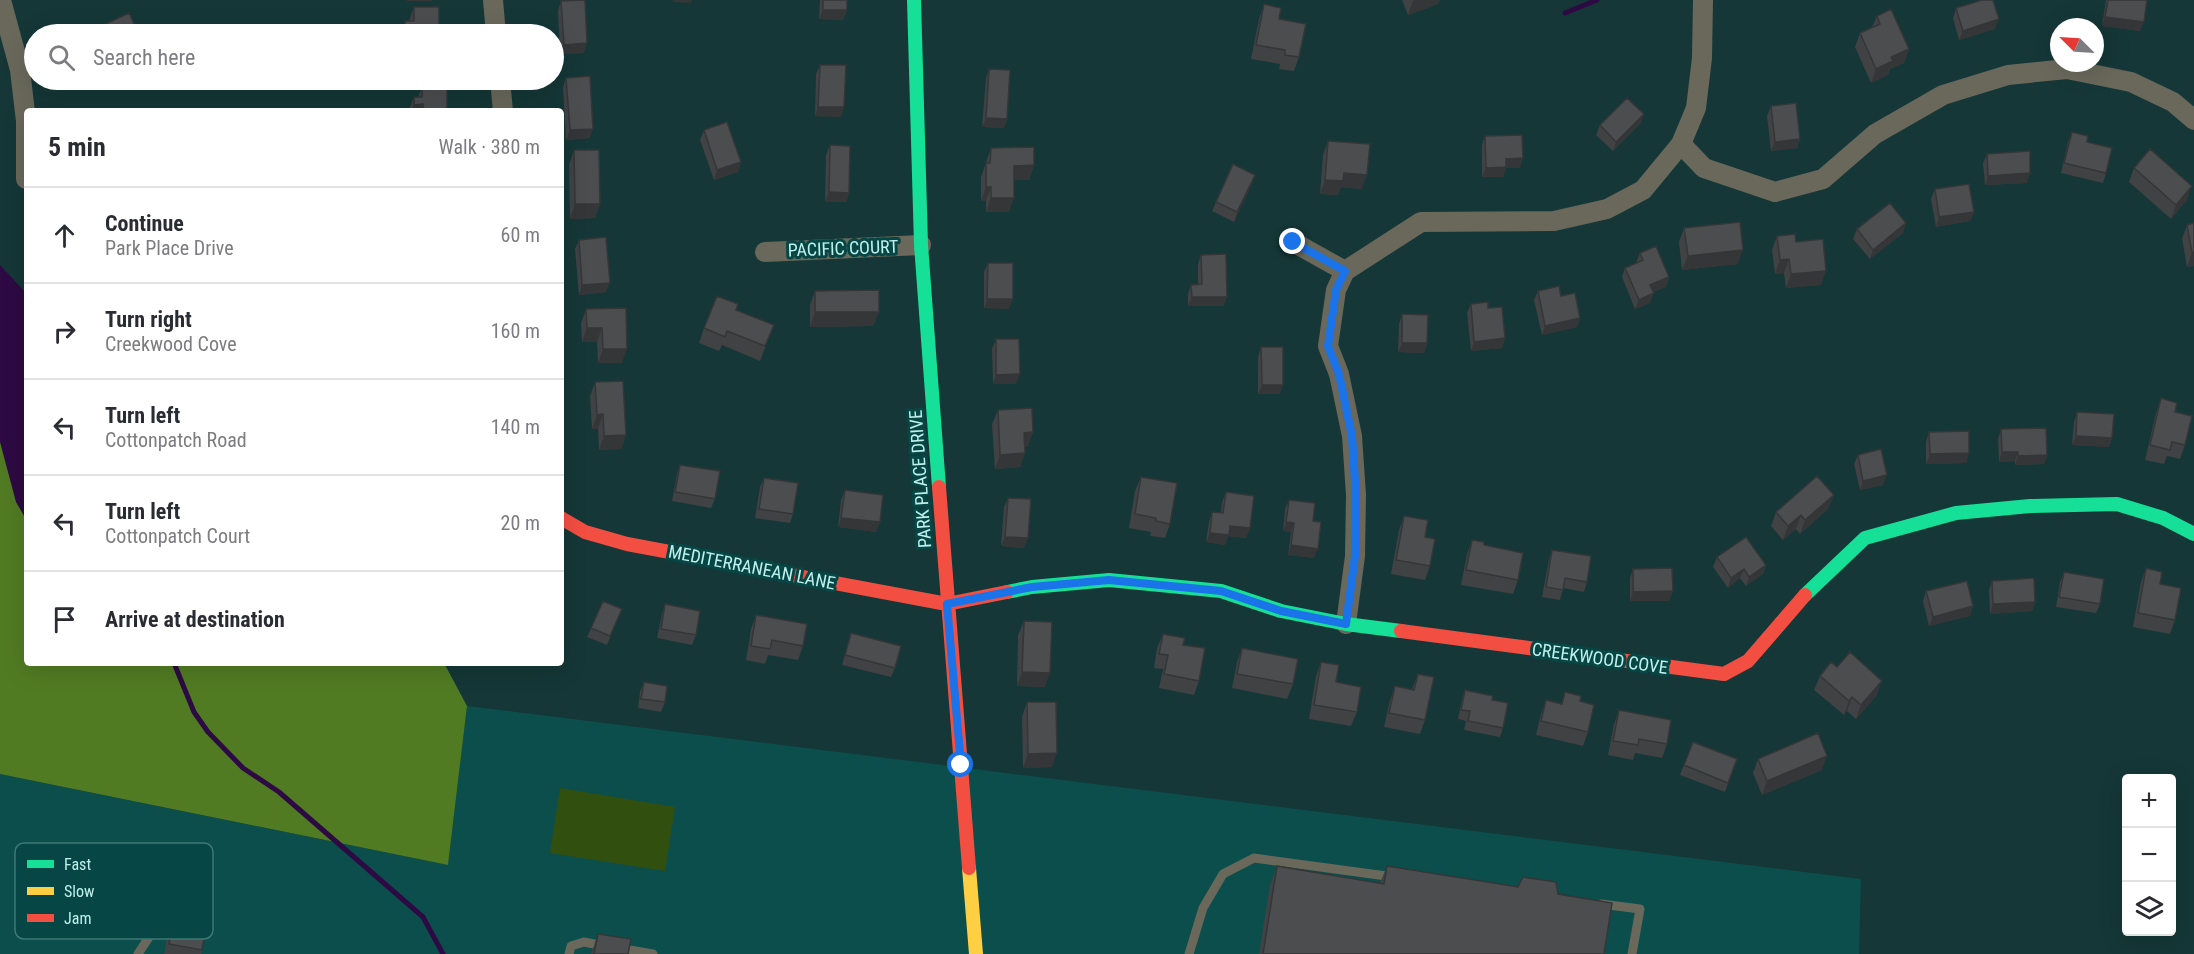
<!DOCTYPE html>
<html lang="en">
<head>
<meta charset="utf-8">
<style>
  body { margin:0; font-family:"Roboto Condensed",sans-serif; background:#f2f2f3; color:#2b2b33 }
  .controls { position:absolute; right:18px; bottom:18px; display:grid; overflow:hidden; border-radius:6px; box-shadow:0 6px 24px #0002 }
  .controls button { width:54px; height:54px; display:grid; place-items:center; padding:0; border:0; border-bottom:2px solid #e1e1e2; background:#fff; color:#2b2b33; font:30px sans-serif }
  .compass { position:absolute; left:2050px; top:18px; width:54px; height:54px; border-radius:50%; background:#fff; box-shadow:0 6px 24px #0002; rotate:294deg }
  .stop { position:absolute; width:18px; height:18px; margin:-14px; border:4px solid #1a73e8; border-radius:50%; background:#fff }
  .stop.end { background:#1a73e8; border-color:#fff; box-shadow:0 2px 6px #0008 }
  .list { margin:0; padding:0; list-style:none }
  h2 { display:flex; justify-content:space-between; align-items:center; height:78px; margin:0; padding:0 24px; font-size:26px }
  h2 small { font-size:20px; font-weight:400; color:#7c7c81 }
  .list li { display:grid; grid-template-columns:39px 1fr auto; gap:18px; align-items:center; box-sizing:border-box; height:96px; padding:0 24px; border-top:2px solid #e1e1e2 }
  .list b { display:block; font-size:22px; white-space:nowrap }
  .list p { margin:0; font-size:20px; white-space:nowrap; color:#7c7c81 }
  .list em { font-size:20px; font-style:normal; color:#7c7c81 }
  .icon { flex:none; width:33px; height:33px; fill:none; stroke:currentColor; stroke-width:2; stroke-linecap:round; stroke-linejoin:round }
  .map { position:relative; flex:none; width:2194px; height:954px; overflow:hidden }
  .search { position:absolute; background:#fff; box-shadow:0 6px 24px #0002; left:24px; top:24px; width:540px; height:66px; display:flex; align-items:center; gap:15px; box-sizing:border-box; padding:0 21px; border-radius:33px; color:#7c7c81; font-size:22px }
  .panel { position:absolute; background:#fff; box-shadow:0 6px 24px #0002; left:24px; top:108px; width:540px; height:558px; border-radius:6px }
  .map>svg:first-child { display:block }
  .built { fill:#0b4e4c }
  .green { fill:#31500f }
  .forest { fill:#517b23 }
  .water { fill:#2d0a43 }
  .lines { fill:none; stroke-linecap:round; stroke-linejoin:round }
  .stream { stroke:#2d0a43; stroke-width:5 }
  .lane { stroke:#69685b; stroke-width:9 }
  .street { stroke:#69685b; stroke-width:20 }
  .fast { stroke:#16e098; stroke-width:14 }
  .slow { stroke:#ffcf43; stroke-width:14 }
  .jam { stroke:#f24e42; stroke-width:14 }
  .wall { fill:#404244 }
  .shaded-wall { fill:#343637 }
  .building { fill:#4b4d4f; stroke:#343637; stroke-width:1.5 }
  .route { stroke:#1a73e8; stroke-width:8 }
  .labels { text-anchor:middle; dominant-baseline:central; stroke-width:6; stroke-linejoin:round; paint-order:stroke }
  .street-label { font-size:18px; fill:#c0f0ec; stroke:#064644 }
  .key { fill:#064644; stroke:#3e7976; stroke-width:1.5 }
  .key-label { font-size:16px; fill:#c0f0ec }
</style>
</head>
<body>
<div class="map">
<svg width="2194" height="954" viewBox="0 0 2194 954">
  <rect width="100%" height="100%" fill="#153737"/>
  <path class="built" d="M467 706 1861 879 1859 954H0V774L448 865Z"/>
  <path class="green" d="M560 788 675 807 665 871 550 853Z"/>
  <path class="forest" d="M0 433 27 502V663H444L467 706 448 865 0 774Z"/>
  <path class="water" d="M0 265 27 294V521L16 502 0 442Z"/>
  <g class="lines">
    <path class="stream" d="M1565 13 1597 0
      M174 663 194 712 208 732 243 768 279 792 423 917 443 954"/>
    <path class="lane" d="M1601 904 1640 909 1632 954
      M618 948 653 954
      M138 954 153 931
      M569 954 571 946 584 942 604 946
      M1189 954 1203 908 1223 874 1254 858 1394 877"/>
    <path class="street" d="M1 0 20 70 26 121V179
      M493 0 496 34
      M500 80 503 111
      M1681 144 1704 168 1775 192 1823 179 1875 134 1943 95 2008 75 2067 69 2131 82 2173 102 2194 120
      M1293 242 1345 271
      M765 252 921 245
      M1346 624 1355 556 1356 495 1352 436 1339 374 1328 346 1336 290 1345 271 1421 222 1554 221 1607 209 1643 190 1681 144 1696 108 1702 58 1703 0"/>
    <path class="fast" d="M914 0 921 245 939 487
      M1007 592 1032 587 1109 580 1221 591 1281 611 1346 624 1401 631
      M1805 595 1865 538 1956 513 2030 506 2117 504 2163 518 2194 534"/>
    <path class="slow" d="M969 868 976 954"/>
    <path class="jam" d="M939 487 969 868
      M561 518 585 532 627 544 947 604 1007 592
      M1401 631 1724 674 1748 661 1805 595"/>
  </g>
  <path class="wall" d="M820 0H847V10L843 20 819 19Z
    M1402 0H1440L1438 4 1408 15Z
    M2106 0H2147L2140 31 2102 26Z
    M561 1 584 53 560 54 558 11Z
    M1264 4 1279 19 1299 57 1294 71 1279 69 1280 64 1251 59 1259 19Z
    M414 7 439 34H401L405 21H409Z
    M1956 8 1995 29 1959 40 1953 18Z
    M1877 16 1909 49 1904 63 1890 69 1888 75 1871 83 1855 47 1860 33 1872 27Z
    M99 27 146 34H96Z
    M820 65 841 117 815 116 816 74Z
    M989 69 1007 119 1004 128 982 127 986 78Z
    M566 78 590 138 566 140 563 87Z
    M98 80H125L102 89Z
    M422 87 447 111H410V107L414 97H418Z
    M1771 106 1800 139 1797 148 1771 151 1767 116Z
    M1644 114 1640 124 1613 151 1596 135 1600 125Z
    M704 130 741 162 738 172 714 180 700 140Z
    M2072 132 2087 142 2106 173 2103 183 2061 173 2068 142Z
    M1485 136 1520 168H1506L1503 177H1482V145Z
    M1328 141 1362 189 1341 187 1338 195 1320 194 1323 155Z
    M830 145 849 193 846 202H825L826 155Z
    M991 148 1034 165 1029 180H1014L1009 212H986V201H981V177Z
    M574 150 600 204 595 218 570 219 569 165Z
    M1987 154 2027 183 1985 185 1983 163Z
    M2134 168 2187 200 2171 219 2129 182Z
    M1252 184 1234 222 1212 211 1216 202Z
    M1935 189 1974 212 1970 221 1936 227 1931 199Z
    M1906 223 1903 233 1870 259 1853 239 1857 229Z
    M2194 223V266L2187 267 2182 239 2187 225Z
    M1684 228 1738 264 1682 270 1679 242Z
    M1777 236 1796 242 1821 285 1786 288 1784 273 1775 274 1772 250Z
    M579 240 606 292 579 295 575 249Z
    M1640 253 1669 277 1666 287 1653 292 1650 303 1635 309 1622 277 1625 268 1636 263Z
    M1201 255 1227 297 1223 306H1188V294L1191 285 1198 284V264Z
    M988 263 1009 309 984 308V272Z
    M815 291 879 312 873 326 810 327V305Z
    M1538 291 1561 296 1580 318 1577 327 1542 335 1534 300Z
    M1471 304 1488 308 1505 338 1502 348 1471 351 1467 313Z
    M626 308 622 363H598L597 342H582L581 323 586 309Z
    M736 310 774 325 760 361 722 345 719 351 699 343 704 328Z
    M1402 314 1427 343 1424 353 1398 352 1399 324Z
    M996 339 1016 384H993L992 349Z
    M1261 347 1280 394H1258V357Z
    M595 382 626 435 621 449 599 450 598 429H592L590 396Z
    M2161 398 2175 412 2185 445 2180 459 2167 456 2164 464 2145 460 2156 413Z
    M998 410 1033 432 1028 446 1025 447V453L1020 467 995 469 992 424Z
    M2077 412 2112 438 2109 447 2072 445 2074 422Z
    M2001 429 2047 455 2044 464 2015 465V461L1999 462 1998 439Z
    M1929 432 1969 453 1966 463 1926 464V442Z
    M1858 455 1883 485 1860 490 1854 464Z
    M680 465 715 499 711 508 672 501 677 474Z
    M1141 477 1170 524 1165 538 1150 536 1151 532 1129 528 1135 491Z
    M764 478 793 514 790 523 755 518 760 487Z
    M845 490 880 522 876 532 838 527 841 500Z
    M1226 492 1250 528 1246 538 1228 536 1225 545 1206 542 1209 522 1212 512 1221 513 1222 502Z
    M1834 495 1828 509 1800 534 1796 529 1783 540 1771 526 1776 512Z
    M1008 498 1024 548 1001 546 1004 507Z
    M1289 500 1313 521 1314 558 1288 555 1291 532 1283 531 1285 509Z
    M1404 516 1425 537 1430 566 1425 580 1391 574 1399 530Z
    M1472 540 1484 545 1518 580 1513 594 1461 585 1467 554Z
    M1552 550 1587 582 1584 592 1563 588 1560 600 1542 597 1549 559Z
    M1717 557 1766 565 1763 574 1746 586 1740 578 1728 588 1713 567Z
    M2146 568 2160 584 2175 620 2170 634 2133 627 2141 582Z
    M1633 569 1673 591 1669 601H1630V578Z
    M2064 572 2100 604 2096 613 2056 607 2060 582Z
    M1992 581 2035 602 2032 611 1990 614 1989 590Z
    M1926 591 1973 606 1970 616 1929 626 1923 601Z
    M665 604 696 635 692 645 657 638 662 614Z
    M622 609 607 645 587 637 591 628Z
    M756 615 803 646 798 660 768 655 765 664 746 660 751 629Z
    M1024 621 1045 687 1017 686 1018 635Z
    M851 633 895 668 891 677 842 665Z
    M1163 634 1183 645 1199 681 1194 695 1159 688 1163 669 1154 668 1157 648Z
    M1242 648 1293 684 1287 699 1232 688 1237 662Z
    M1321 662 1357 712 1351 726 1309 719 1316 676Z
    M1837 667 1877 695 1856 719 1847 711 1844 715 1814 690 1820 676Z
    M1418 674 1425 720 1420 734 1384 727 1390 700 1395 686 1412 689Z
    M644 682 665 702 661 712 638 708 640 692Z
    M1465 690 1492 700 1503 728 1500 737 1464 730 1466 721 1458 719 1462 699Z
    M1565 692 1588 732 1583 746 1536 735 1541 714 1546 700 1561 704Z
    M1027 702 1052 767 1023 768 1022 717Z
    M1619 710 1667 744 1662 758 1635 753 1633 760 1608 755 1614 724Z
    M1693 742 1737 759 1725 792 1680 775Z
    M1758 759 1822 770 1762 795 1753 773Z
    M1277 866 1380 883 1387 866 1558 894 1604 954H1259L1270 885Z
    M184 875 197 899 202 950 201 954H164L172 910Z
    M598 934 628 954H591Z"/>
  <path class="shaded-wall" d="M407 0H432V1H406Z
    M673 0H692L691 3 672 2Z
    M1415 0H1440L1438 4 1408 15 1413 1Z
    M823 10H847L843 20 819 19Z
    M2105 17 2144 22 2140 31 2102 26Z
    M1999 19 1995 29 1959 40 1963 31Z
    M587 43 584 53 560 54 564 45Z
    M1909 49 1904 63 1890 69 1888 75 1871 83 1876 69 1891 57Z
    M106 80H125L102 89Z
    M423 104 421 111H412L414 105Z
    M818 107H844L841 117 815 116Z
    M1644 114 1640 124 1613 151 1616 142Z
    M986 118 1007 119 1004 128 982 127Z
    M593 129 590 138 566 140 570 130Z
    M1800 139 1797 148 1771 151 1775 142Z
    M1523 158 1520 168H1506L1503 177H1482L1486 168 1506 159Z
    M741 162 738 172 714 180 717 170Z
    M1034 165 1029 180H1009L1014 166Z
    M1344 173 1367 175 1362 189 1341 187 1338 195 1320 194 1325 180Z
    M2030 173 2027 183 1985 185 1988 176Z
    M1255 175 1252 184 1234 222 1237 212Z
    M2192 186 2187 200 2171 219 2176 205Z
    M986 187H991L986 201H981Z
    M829 192 849 193 846 202H825Z
    M991 198H1014L1009 212H986Z
    M575 204H600L595 218 570 219Z
    M1974 212 1970 221 1936 227 1939 217Z
    M1906 223 1903 233 1870 259 1873 250Z
    M1743 250 1738 264 1682 270 1688 256Z
    M2194 252V266L2187 267 2192 253Z
    M1789 259 1784 273 1775 274 1780 260Z
    M1826 271 1821 285 1786 288 1791 274Z
    M1669 277 1666 287 1647 294 1650 285Z
    M610 283 606 292 579 295 582 285Z
    M1654 293 1650 303 1635 309 1639 300Z
    M1192 297H1227L1223 306H1188Z
    M987 299H1013L1009 309 984 308Z
    M815 312H879L873 326 810 327Z
    M1580 318 1577 327 1542 335 1545 326Z
    M587 328H602L597 342H582Z
    M1505 338 1502 348 1471 351 1474 342Z
    M1402 343H1427L1424 353 1398 352Z
    M603 349H627L622 363H598Z
    M1020 374 1016 384H993L996 375Z
    M1262 385H1283L1280 394H1258Z
    M603 414 598 429H592L597 415Z
    M1033 432 1028 446 1019 447 1024 433Z
    M626 435 621 449 599 450 604 436Z
    M2076 436 2112 438 2109 447 2072 445Z
    M2002 452H2018L2015 461 1999 462Z
    M1025 453 1020 467 995 469 1000 455Z
    M1969 453 1966 463 1926 464 1930 454Z
    M2047 455 2044 464 2015 465 2018 456Z
    M1887 475 1883 485 1860 490 1863 481Z
    M1834 495 1828 509 1800 534 1805 520Z
    M1801 515 1796 529 1783 540 1788 526Z
    M841 518 880 522 876 532 838 527Z
    M1286 522 1294 523 1291 532 1283 531Z
    M1230 526 1250 528 1246 538 1228 536 1225 545 1206 542 1210 533Z
    M1005 537 1028 538 1024 548 1001 546Z
    M1291 545 1318 549 1314 558 1288 555Z
    M1766 565 1763 574 1746 586 1749 577Z
    M1744 569 1740 578 1728 588 1731 578Z
    M1673 591 1669 601H1630L1633 592Z
    M2035 602 2032 611 1990 614 1993 604Z
    M1973 606 1970 616 1929 626 1933 617Z
    M1022 672 1050 673 1045 687 1017 686Z
    M1882 681 1877 695 1856 719 1861 705Z
    M1852 697 1847 711 1844 715 1849 701Z
    M1057 753 1052 767 1023 768 1028 754Z
    M1827 756 1822 770 1762 795 1767 781Z"/>
  <path class="building" d="M585 0 587 43 564 45 561 1Z
    M823 0H847V10H823Z
    M1982 0H1993L1999 19 1963 31 1956 8Z
    M2108 0H2147L2144 22 2105 17Z
    M1264 4 1281 8 1279 19 1306 24 1299 57 1285 55V50L1256 45Z
    M414 7H439V34H405V21H414Z
    M1891 9 1909 49 1891 57 1893 61 1876 69 1860 33 1880 24 1877 16Z
    M129 13 136 28 142 26 146 34H102L99 27Z
    M820 65H846L844 107H818Z
    M989 69 1010 70 1007 119 986 118Z
    M590 76 593 129 570 130 566 78Z
    M447 86V111H424L423 104 414 105V97H422V87Z
    M1627 98 1644 114 1616 142 1600 125Z
    M1796 103 1800 139 1775 142 1771 106Z
    M727 122 741 162 717 170 704 130Z
    M2072 132 2088 136 2087 142 2112 148 2106 173 2064 163Z
    M1522 135 1523 158 1506 159V167L1486 168 1485 136Z
    M1328 141 1370 144 1367 175 1344 173 1343 181 1325 180Z
    M830 145 850 146 849 193 829 192Z
    M1034 147V165L1014 166V198H991V187H986V163H990L991 148Z
    M2150 149 2192 186 2176 205 2134 168Z
    M574 150H599L600 204H575Z
    M2030 151V173L1988 176 1987 154Z
    M1233 164 1255 175 1237 212 1216 202Z
    M1969 184 1974 212 1939 217 1935 189Z
    M1890 203 1906 223 1873 250 1857 229Z
    M1740 222 1743 250 1688 256 1684 228Z
    M2194 223V252L2192 253 2187 225Z
    M1795 234 1796 242 1823 239 1826 271 1791 274 1789 259 1780 260 1777 236Z
    M606 237 610 283 582 285 579 240Z
    M1656 246 1669 277 1650 285 1654 293 1639 300 1625 268 1643 260 1640 253Z
    M1226 254 1227 297H1192L1191 285 1202 284 1201 255Z
    M988 263H1013V299H987Z
    M1559 286 1561 296 1575 293 1580 318 1545 326 1538 291Z
    M879 290V312H815V291Z
    M717 296 738 304 736 310 774 325 765 346 727 331 725 337 704 328Z
    M1488 302V308L1502 307 1505 338 1474 342 1471 304Z
    M626 308 627 349H603L602 328H587L586 309Z
    M1402 314 1428 315 1427 343H1402Z
    M996 339H1019L1020 374 996 375Z
    M1261 347H1283V385H1262Z
    M623 381 626 435 604 436 603 414 597 415 595 382Z
    M2161 398 2177 403 2175 412 2192 416 2185 445 2172 442 2170 450 2150 445Z
    M1032 408 1033 432 1024 433 1025 453 1000 455 998 410Z
    M2077 412 2114 414 2112 438 2076 436Z
    M2046 428 2047 455 2018 456V452H2002L2001 429Z
    M1969 431V453L1930 454 1929 432Z
    M1881 449 1887 475 1863 481 1858 455Z
    M680 465 720 471 715 499 675 492Z
    M1817 476 1834 495 1805 520 1801 515 1788 526 1776 512Z
    M1141 477 1177 483 1170 524 1156 521V518L1135 514Z
    M764 478 798 483 793 514 759 509Z
    M845 490 883 495 880 522 841 518Z
    M1226 492 1254 496 1250 528 1230 526 1229 535 1210 533 1212 512 1223 513Z
    M1008 498 1031 499 1028 538 1005 537Z
    M1289 500 1315 503 1313 521 1321 522 1318 549 1291 545 1294 523 1286 522Z
    M1404 516 1428 520 1425 537 1435 539 1430 566 1396 560Z
    M1746 537 1766 565 1749 577 1744 569 1731 578 1717 557Z
    M1472 540 1484 542V545L1523 553 1518 580 1466 570Z
    M1552 550 1591 556 1587 582 1565 578 1563 590 1546 587Z
    M1672 568 1673 591 1633 592V569Z
    M2146 568 2162 572 2160 584 2181 588 2175 620 2138 613Z
    M2064 572 2104 579 2100 604 2059 597Z
    M2034 578 2035 602 1993 604 1992 581Z
    M1967 581 1973 606 1933 617 1926 591Z
    M603 601 622 609 610 636 591 628Z
    M665 604 700 611 696 635 661 629Z
    M756 615 807 624 803 646 772 640 770 649 751 646Z
    M1024 621 1052 622 1050 673 1022 672Z
    M851 633 901 646 895 668 845 655Z
    M1163 634 1185 638 1183 645 1205 648 1199 681 1164 674 1168 655 1159 654Z
    M1242 648 1298 659 1293 684 1237 674Z
    M1850 652 1882 681 1861 705 1852 697 1849 701 1820 676 1831 662 1837 667Z
    M1321 662 1339 665 1336 682 1361 687 1357 712 1314 705Z
    M1418 674 1434 677 1425 720 1389 713 1395 686 1414 690Z
    M644 682 667 686 665 702 641 699Z
    M1465 690 1493 696 1492 700 1508 703 1503 728 1468 721 1470 711 1461 710Z
    M1565 692 1581 696 1580 701 1594 705 1588 732 1541 721 1546 700 1562 704Z
    M1027 702H1056L1057 753 1028 754Z
    M1619 710 1671 720 1667 744 1639 739 1638 745 1613 741Z
    M1818 733 1827 756 1767 781 1758 759Z
    M1693 742 1737 759 1728 783 1684 765Z
    M1277 866 1384 884 1387 866 1518 887 1523 877 1556 882 1558 894 1612 903 1604 954H1263Z
    M184 875 201 878 197 899 211 902 202 950 169 944 177 896H180Z
    M598 934 631 939 628 954H594Z"/>
  <g class="lines">
    <path class="route" d="M961 765 947 604 1032 587 1109 580 1221 591 1281 611 1346 624 1355 556 1356 495 1352 436 1339 374 1328 346 1336 290 1345 271 1293 242"/>
  </g>
  <g class="labels">
    <g class="street-label">
      <text transform="translate(843 248) rotate(-2)">PACIFIC COURT</text>
      <text transform="translate(920 479) rotate(-94)">PARK PLACE DRIVE</text>
      <text transform="translate(752 567) rotate(11)">MEDITERRANEAN LANE</text>
      <text transform="translate(1600 658) rotate(8)">CREEKWOOD COVE</text>
    </g>
  </g>
  <rect x="15" y="843" width="198" height="96" rx="9" class="key"/>
  <rect x="27" y="860" width="27" height="8" fill="#16e098"/>
  <rect x="27" y="887" width="27" height="8" fill="#ffcf43"/>
  <rect x="27" y="914" width="27" height="8" fill="#f24e42"/>
  <g class="key-label">
    <text x="64" y="870">Fast</text>
    <text x="64" y="897">Slow</text>
    <text x="64" y="924">Jam</text>
  </g>
</svg>
<div class="controls">
<button>+</button>
<button>−</button>
<button><svg class="icon" aria-label="layers" viewBox="0 0 24 24"><path d="M12 4l9 5-9 5-9-5zM3 14l9 5 9-5"/></svg></button>
</div>
<svg class="compass" viewBox="-18 -18 36 36"><path d="M0-13l5 13h-10z" fill="#e53935"/><path d="M0 13l5-13h-10z" fill="#7c7c81"/></svg>
<div class="stop" style="left:961px;top:765px"></div>
<div class="stop end" style="left:1293px;top:242px"></div>
<div class="search"><svg class="icon" aria-label="search" viewBox="0 0 24 24"><circle cx="10" cy="10" r="6"/><path d="M15 15l6 6"/></svg>Search here</div>
<section class="panel">
<h2>5 min<small>Walk · 380 m</small></h2>
<ul class="list">
<li><svg class="icon" aria-label="ahead" viewBox="0 0 24 24"><path d="M12 20V5M6 11l6-6 6 6"/></svg><div><b>Continue</b><p>Park Place Drive</p></div><em>60 m</em></li>
<li><svg class="icon" aria-label="right" viewBox="0 0 24 24"><path d="M7 20v-9h11M14 6l5 5-5 5"/></svg><div><b>Turn right</b><p>Creekwood Cove</p></div><em>160 m</em></li>
<li><svg class="icon" aria-label="left" viewBox="0 0 24 24"><path d="M17 20v-9H6M10 6l-5 5 5 5"/></svg><div><b>Turn left</b><p>Cottonpatch Road</p></div><em>140 m</em></li>
<li><svg class="icon" aria-label="left" viewBox="0 0 24 24"><path d="M17 20v-9H6M10 6l-5 5 5 5"/></svg><div><b>Turn left</b><p>Cottonpatch Court</p></div><em>20 m</em></li>
<li><svg class="icon" aria-label="arrive" viewBox="0 0 24 24"><path d="M6 21V4h12l-3 4 3 4H6"/></svg><div><b>Arrive at destination</b></div></li>
</ul>
</section>
</div>
</body>
</html>
